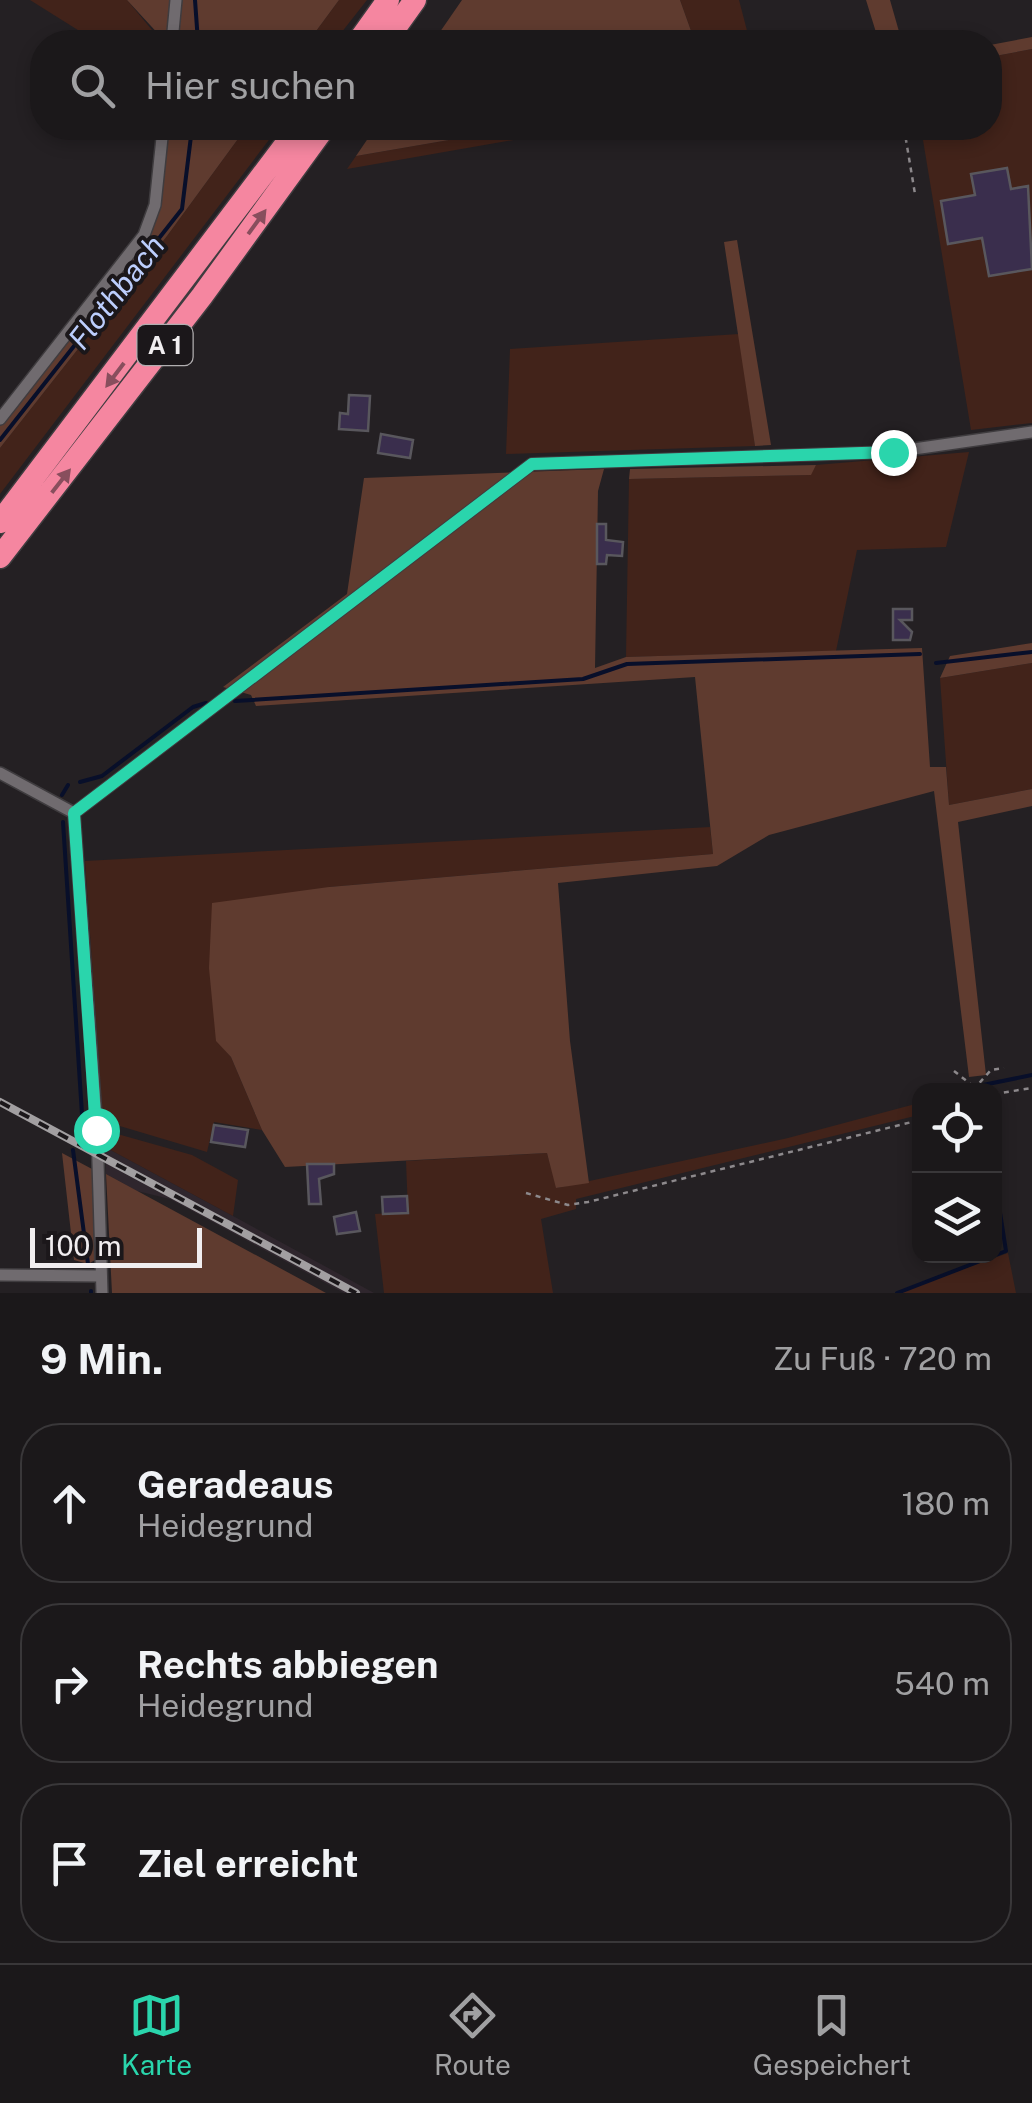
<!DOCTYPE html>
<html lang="de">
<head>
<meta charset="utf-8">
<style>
  body { margin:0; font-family:"Public Sans",sans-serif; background:#282527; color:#f1f3f6 }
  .controls { position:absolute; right:30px; bottom:30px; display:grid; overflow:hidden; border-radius:20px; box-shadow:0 5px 15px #0003 }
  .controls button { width:90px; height:90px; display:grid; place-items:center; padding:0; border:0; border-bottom:2px solid #393739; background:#1b181a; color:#f1f3f6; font:50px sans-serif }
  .scale { position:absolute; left:30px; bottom:25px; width:172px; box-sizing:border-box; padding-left:10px; border:5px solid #f1eef0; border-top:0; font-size:28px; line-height:35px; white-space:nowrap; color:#f1eef0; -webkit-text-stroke:8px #1b171a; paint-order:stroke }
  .stop { position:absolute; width:30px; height:30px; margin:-22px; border:8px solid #2ad5ac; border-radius:50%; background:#fff }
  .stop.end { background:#2ad5ac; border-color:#fff; box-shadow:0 2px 10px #0008 }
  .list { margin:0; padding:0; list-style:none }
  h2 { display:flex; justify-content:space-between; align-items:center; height:130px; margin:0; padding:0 40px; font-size:42px }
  h2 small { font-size:32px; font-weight:400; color:#a0a0a2 }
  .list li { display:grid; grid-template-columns:65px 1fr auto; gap:30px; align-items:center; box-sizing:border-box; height:160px; margin:0 20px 20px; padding:0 20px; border:2px solid #393739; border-radius:40px }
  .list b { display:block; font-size:38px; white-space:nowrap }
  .list p { margin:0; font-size:32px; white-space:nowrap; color:#a0a0a2 }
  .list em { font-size:32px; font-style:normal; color:#a0a0a2 }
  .icon { flex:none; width:55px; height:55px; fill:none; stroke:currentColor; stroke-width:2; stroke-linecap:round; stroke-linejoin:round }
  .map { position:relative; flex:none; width:1032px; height:1293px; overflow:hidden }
  .search { position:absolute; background:#1b181a; box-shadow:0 5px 15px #0003; left:30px; right:30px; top:30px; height:110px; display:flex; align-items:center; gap:25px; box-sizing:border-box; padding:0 35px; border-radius:40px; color:#a0a0a2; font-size:38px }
  .sheet { height:670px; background:#1b181a }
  nav { display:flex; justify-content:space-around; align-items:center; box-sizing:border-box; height:140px; border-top:2px solid #393739; background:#1b181a; font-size:28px; color:#a0a0a2 }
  nav a { display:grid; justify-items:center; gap:5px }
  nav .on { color:#2ad5ac }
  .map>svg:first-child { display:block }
  .built { fill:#2f262d }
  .green { fill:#42231a }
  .forest { fill:#5f3b2f }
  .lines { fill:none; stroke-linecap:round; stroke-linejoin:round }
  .stream { stroke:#080f2a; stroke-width:4 }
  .building { fill:#3a2e4d; stroke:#59575d; stroke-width:2.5 }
  .minor-casing { stroke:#3f3c3f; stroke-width:14 }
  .motorway-casing { stroke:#3f3c3f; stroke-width:25 }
  .path { stroke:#8d898c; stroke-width:2.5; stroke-dasharray:5 5; stroke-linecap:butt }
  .minor { stroke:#706b6f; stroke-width:11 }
  .motorway { stroke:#f586a0; stroke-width:22 }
  .rail-casing { stroke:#a29fa1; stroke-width:8 }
  .rail { stroke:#1b171a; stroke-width:4; stroke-dasharray:11; stroke-linecap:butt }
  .oneway { fill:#884e5d }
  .route { stroke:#2ad5ac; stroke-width:12 }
  .labels { text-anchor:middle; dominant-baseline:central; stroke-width:8; stroke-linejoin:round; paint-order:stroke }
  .shield { fill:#1b171a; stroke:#b1aeb0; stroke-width:2.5 }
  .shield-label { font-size:25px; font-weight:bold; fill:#f1eef0 }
  .water-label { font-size:30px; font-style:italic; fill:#bccefd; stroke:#1b171a }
</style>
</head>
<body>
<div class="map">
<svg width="1032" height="1293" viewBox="0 0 1032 1293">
  <rect width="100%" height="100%" fill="#242023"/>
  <path class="built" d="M105 1147 233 1216 374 1293H344L170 1199 137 1191 106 1174Z"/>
  <path class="green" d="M30 0H127L162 42H97Z
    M339 0H367L334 42H308Z
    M680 0H739L750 42H695Z
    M1032 49V423L971 430 921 128H990V57Z
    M246 128H278L0 494V448L167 236Z
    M519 128H582L347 169 356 156Z
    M739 334 755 446 506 454 510 349Z
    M969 452 946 547 857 550 836 651 626 657 629 479 810 475 816 465Z
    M1032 663V789L949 805 940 678Z
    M710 827 713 854 329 887 216 1040 231 1057 262 1130 214 1122 207 1152 103 1121 85 861Z
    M919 1103V1115L576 1199V1209L541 1219 553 1293H384L375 1214 408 1212 406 1161 547 1153 557 1188 788 1138Z
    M121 1135 192 1155 238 1180 233 1216 105 1147 104 1138Z
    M1008 1253 1016 1293H896Z"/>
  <path class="forest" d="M127 0H171L166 41 162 38Z
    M180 0H339L308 42H175Z
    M462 0H680L695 42H433Z
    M866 0H890L902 42H879Z
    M1032 37V49L990 57V45Z
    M167 128H246L167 236 0 448V424L144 243Z
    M375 128H519L356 156Z
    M737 240 771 445 755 446 724 242Z
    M816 465 811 475 629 479 630 469Z
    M604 469 598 491 595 668 626 657 922 648 930 767H946L949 805 1032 789V806L958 822 986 1075 969 1077 934 791 769 835 717 866 558 883 570 1041 589 1183 556 1188 547 1153 285 1167 262 1130 231 1057 216 1041 209 968 212 903 329 887 713 854 695 677 256 706 251 695 223 687 347 594 364 478Z
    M1032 643V663L940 678 950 656Z
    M62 1153 92 1169 95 1260 88 1264 74 1260Z
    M106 1174 326 1293H112Z"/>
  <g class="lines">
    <path class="stream" d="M195 0 198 42
      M0 440 182 209 192 128
      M936 663 1032 652
      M235 701 583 679 627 664 920 654
      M80 782 102 776 193 707 206 703
      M62 795 68 785
      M63 822 82 1114
      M983 1085 1032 1075
      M73 1150 88 1264
      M91 1291V1293
      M897 1293 1006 1251 994 1174"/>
  </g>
  <path class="building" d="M1007 168 1011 189 1028 186 1032 269 989 276 982 238 948 244 941 201 975 195 971 174Z
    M349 395 370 396 368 431 339 429 340 413 348 414Z
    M381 434 413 440 410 458 378 453Z
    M597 524H606V540L623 542 622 556 607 555 606 564H597Z
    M893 609H912V620H900L912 632 910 640H893Z
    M214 1125 248 1130 245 1147 211 1142Z
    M307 1164H334V1174L319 1179 321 1204H309Z
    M407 1196 408 1213 383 1214 382 1197Z
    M356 1212 360 1231 337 1234 334 1217Z"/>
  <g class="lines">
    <g class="minor-casing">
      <path id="minor" d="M172 42 176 0
        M0 419 144 235 155 205 163 128
        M0 773 74 813
        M0 1275 101 1276
        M102 1293 97 1130 74 813 532 464 893 452 1032 432"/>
    </g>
    <g class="motorway-casing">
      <path id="motorway" d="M358 42 388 0
        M385 42 415 0
        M0 522 298 128
        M0 557 202 296 324 128"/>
    </g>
    <path class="path" d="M904 128 915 194
      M954 1071 978 1090
      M973 1090 991 1070 1004 1068
      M994 1094 1032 1088
      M526 1193 568 1205 588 1202 920 1120"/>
    <use href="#minor" class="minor"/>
    <use href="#motorway" class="motorway"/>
    <g class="rail-casing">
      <path id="rail" d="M0 1102 356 1293"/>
    </g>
    <use href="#rail" class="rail"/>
  </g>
  <defs><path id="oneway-solid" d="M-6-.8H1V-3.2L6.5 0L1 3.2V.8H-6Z" transform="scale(2.5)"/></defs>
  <g class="oneway">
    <use href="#oneway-solid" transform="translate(257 222) rotate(-54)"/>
    <use href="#oneway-solid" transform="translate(115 375) rotate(127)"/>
    <use href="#oneway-solid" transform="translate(61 481) rotate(-52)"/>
  </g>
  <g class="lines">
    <path class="route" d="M96 1130 74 813 532 464 893 452"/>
  </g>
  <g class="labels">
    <rect class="shield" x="137.5" y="325" width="55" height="40" rx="8"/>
    <g class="shield-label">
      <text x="165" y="345">A 1</text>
    </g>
    <g class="water-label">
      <text transform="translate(116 292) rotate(-52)">Flothbach</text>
    </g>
  </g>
</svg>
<div class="controls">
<button><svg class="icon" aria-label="locate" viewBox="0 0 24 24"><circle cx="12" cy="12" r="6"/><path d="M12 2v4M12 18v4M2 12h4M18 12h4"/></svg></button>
<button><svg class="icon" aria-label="layers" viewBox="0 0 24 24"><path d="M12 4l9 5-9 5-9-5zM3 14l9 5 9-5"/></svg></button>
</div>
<div class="scale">100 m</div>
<div class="stop" style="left:96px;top:1130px"></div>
<div class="stop end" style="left:893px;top:452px"></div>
<div class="search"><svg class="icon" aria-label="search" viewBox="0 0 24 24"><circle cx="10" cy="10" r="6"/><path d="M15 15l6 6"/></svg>Hier suchen</div>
</div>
<section class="sheet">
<h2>9 Min.<small>Zu Fuß · 720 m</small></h2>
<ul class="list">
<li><svg class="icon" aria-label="ahead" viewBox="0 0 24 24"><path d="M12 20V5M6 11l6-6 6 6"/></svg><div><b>Geradeaus</b><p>Heidegrund</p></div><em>180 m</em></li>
<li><svg class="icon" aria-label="right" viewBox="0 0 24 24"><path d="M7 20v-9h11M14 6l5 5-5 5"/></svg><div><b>Rechts abbiegen</b><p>Heidegrund</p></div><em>540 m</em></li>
<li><svg class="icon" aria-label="arrive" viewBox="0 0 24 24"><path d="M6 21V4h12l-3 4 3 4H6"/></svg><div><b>Ziel erreicht</b></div></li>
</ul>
</section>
<nav>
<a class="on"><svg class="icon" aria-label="map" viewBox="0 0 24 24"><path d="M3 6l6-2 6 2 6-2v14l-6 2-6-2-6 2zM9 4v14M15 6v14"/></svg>Karte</a>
<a><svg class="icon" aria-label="directions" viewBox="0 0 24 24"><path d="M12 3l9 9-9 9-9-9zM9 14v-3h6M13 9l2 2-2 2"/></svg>Route</a>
<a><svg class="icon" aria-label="saved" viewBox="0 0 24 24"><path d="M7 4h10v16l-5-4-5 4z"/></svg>Gespeichert</a>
</nav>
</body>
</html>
